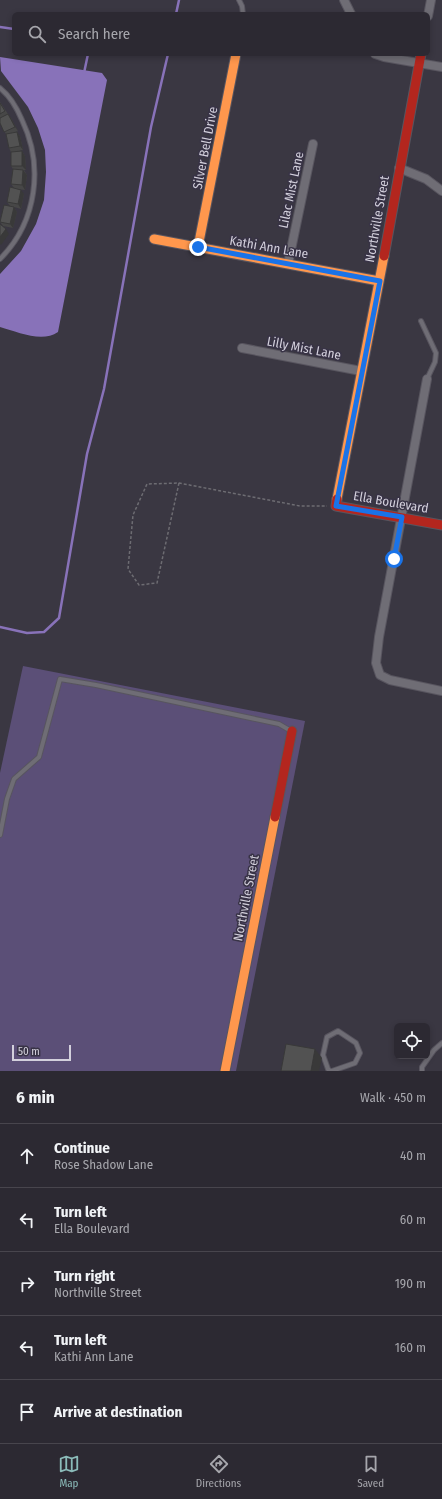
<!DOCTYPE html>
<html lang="en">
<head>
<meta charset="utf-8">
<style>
  body { margin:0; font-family:"Fira Sans Condensed",sans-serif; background:#34313a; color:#f1f3f6 }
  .controls { position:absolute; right:12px; bottom:12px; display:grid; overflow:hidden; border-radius:6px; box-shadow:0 2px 6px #0003 }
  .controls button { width:36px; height:36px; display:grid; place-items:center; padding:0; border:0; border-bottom:1px solid #48454d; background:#2c2932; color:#f1f3f6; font:20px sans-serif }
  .scale { position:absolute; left:12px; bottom:10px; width:59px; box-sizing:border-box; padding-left:4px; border:2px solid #d3d0dc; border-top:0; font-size:11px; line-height:14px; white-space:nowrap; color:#d3d0dc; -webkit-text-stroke:3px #383346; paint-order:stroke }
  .stop { position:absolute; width:12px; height:12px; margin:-9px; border:3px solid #1a73e8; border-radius:50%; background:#fff }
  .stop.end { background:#1a73e8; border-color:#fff; box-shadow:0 1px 4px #0008 }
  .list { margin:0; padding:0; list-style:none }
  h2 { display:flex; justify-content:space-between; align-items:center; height:52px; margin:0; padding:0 16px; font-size:17px }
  h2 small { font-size:13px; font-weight:400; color:#a6a6ac }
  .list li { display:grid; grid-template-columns:26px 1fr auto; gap:12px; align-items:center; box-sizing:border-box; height:64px; padding:0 16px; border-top:1px solid #48454d }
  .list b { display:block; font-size:15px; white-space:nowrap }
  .list p { margin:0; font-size:13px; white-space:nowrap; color:#a6a6ac }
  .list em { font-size:13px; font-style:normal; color:#a6a6ac }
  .icon { flex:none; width:22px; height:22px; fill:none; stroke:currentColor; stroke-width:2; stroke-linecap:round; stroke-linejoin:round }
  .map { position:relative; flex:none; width:442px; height:1071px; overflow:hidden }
  .search { position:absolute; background:#2c2932; box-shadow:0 2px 6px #0003; left:12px; right:12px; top:12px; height:44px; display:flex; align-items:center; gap:10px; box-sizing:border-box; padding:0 14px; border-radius:6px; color:#a6a6ac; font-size:15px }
  .sheet { height:372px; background:#2c2932 }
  nav { display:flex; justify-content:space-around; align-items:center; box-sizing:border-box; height:56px; border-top:1px solid #48454d; background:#2c2932; font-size:11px; color:#a6a6ac }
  nav a { display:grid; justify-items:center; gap:2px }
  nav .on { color:#8bbbb9 }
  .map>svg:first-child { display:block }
  .green { fill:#5b4f77 }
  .water { fill:#8872b9 }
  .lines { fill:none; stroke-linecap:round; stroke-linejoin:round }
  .stream { stroke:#8872b9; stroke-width:2.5 }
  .lane-casing { stroke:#58555f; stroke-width:6 }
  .street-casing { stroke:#58555f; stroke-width:10 }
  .slow-casing { stroke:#58555f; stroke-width:11 }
  .jam-casing { stroke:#58555f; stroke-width:11 }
  .path { stroke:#6d6c72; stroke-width:1.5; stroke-dasharray:3 2; stroke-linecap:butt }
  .lane { stroke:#6f6d75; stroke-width:4 }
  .street { stroke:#6f6d75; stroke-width:8 }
  .slow { stroke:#ff974d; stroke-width:9 }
  .jam { stroke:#b3261e; stroke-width:9 }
  .wall { fill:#474747 }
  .shaded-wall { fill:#393939 }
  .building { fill:#525252; stroke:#393939 }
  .route { stroke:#1a73e8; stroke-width:5 }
  .labels { text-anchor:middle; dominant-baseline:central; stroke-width:3; stroke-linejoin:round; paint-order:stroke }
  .street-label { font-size:13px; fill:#d3d0dc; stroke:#383346 }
</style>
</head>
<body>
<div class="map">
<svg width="442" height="1071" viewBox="0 0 442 1071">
  <rect width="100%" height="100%" fill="#3a3742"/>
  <path class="green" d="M23 666 305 721 236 1071H0V773Z"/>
  <path class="water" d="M0 57 102 73 107 80 58 332C42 343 18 332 0 327V274L21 251 36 224 44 200 46 172 45 150 38 128 28 107 1 71Z"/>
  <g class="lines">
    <path class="stream" d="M176 14 179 0
      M0 27 14 29
      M84 73 88 54
      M0 627 27 633 44 632 59 618 87 454 104 389 151 127 168 54"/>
    <g class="lane-casing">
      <path id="lane" d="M239 0 242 6 243 14
        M0 88C10 96 17 108 22 120 44 166 37 222 0 259
        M421 321 436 353 435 362 427 379
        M0 835 7 799 14 779 39 757 60 679 96 685 279 724 291 731
        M330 1071 328 1069 323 1055 327 1037 338 1031 356 1043 360 1053 355 1063 332 1071
        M422 1071V1067L434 1050 442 1043"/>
    </g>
    <g class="street-casing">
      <path id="street" d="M344 0 351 14
        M428 16 431 0
        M375 54 384 57 442 67
        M399 168 426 179 442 191
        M288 264 313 144
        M242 348 361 371
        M427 379 379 637 376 663 380 675 390 680 442 691"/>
    </g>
    <g class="slow-casing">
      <path id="slow" d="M154 239 379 281
        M198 247 236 54
        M337 499 384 256
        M225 1071 275 817"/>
    </g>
    <g class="jam-casing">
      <path id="jam" d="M384 256 421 54
        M337 499 336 506 442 525
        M275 817 292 731"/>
    </g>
    <path class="path" d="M179 483 157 583 139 585 128 569 133 515 147 484 179 483 300 506H327"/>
    <use href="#lane" class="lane"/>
    <use href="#street" class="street"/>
    <use href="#slow" class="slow"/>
    <use href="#jam" class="jam"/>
  </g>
  <path class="wall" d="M0 102 8 114 11 118 18 131 16 132 20 136 23 150 19 151H22L25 156 26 170H24L27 175 25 190 17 189 24 194 21 209 14 207 17 212 13 228 3 226 0 222 10 206 7 202 14 188 11 184 13 169 11 166V152L9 148 6 134 0 123Z"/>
  <path class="shaded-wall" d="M8 114 11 118 18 131 15 127Z
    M17 132 20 136 23 150 20 146Z
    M22 151 25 156 26 170 22 166Z
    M23 170 27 175 25 190 22 185Z
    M21 190 24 194 21 209 18 204Z
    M14 207 17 212 13 228 10 224Z
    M6 229 9 234 1 245 0 244V237Z
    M315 1049 322 1058 319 1071H311Z"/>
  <path class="building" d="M0 103 5 111 0 114Z
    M8 114 15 127 4 132 0 123V118Z
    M17 132 20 146 9 148 6 134Z
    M22 151V166H11V152Z
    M13 169 23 170 22 185 11 184Z
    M10 187 21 190 18 204 7 202Z
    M4 205 14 207 10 224 0 222Z
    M0 224 6 229 0 237Z
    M286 1044 315 1049 311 1071H281Z"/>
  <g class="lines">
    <path class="route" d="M198 247 380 281 336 506 402 517 394 559"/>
  </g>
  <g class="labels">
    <g class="street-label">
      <text transform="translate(205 148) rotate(-79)">Silver Bell Drive</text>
      <text transform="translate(291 190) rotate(-78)">Lilac Mist Lane</text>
      <text transform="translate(377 219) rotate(-80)">Northville Street</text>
      <text transform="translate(269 247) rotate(10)">Kathi Ann Lane</text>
      <text transform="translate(304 348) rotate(11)">Lilly Mist Lane</text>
      <text transform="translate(391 502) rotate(10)">Ella Boulevard</text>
      <text transform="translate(246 898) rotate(-79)">Northville Street</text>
    </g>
  </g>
</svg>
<div class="controls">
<button><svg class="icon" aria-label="locate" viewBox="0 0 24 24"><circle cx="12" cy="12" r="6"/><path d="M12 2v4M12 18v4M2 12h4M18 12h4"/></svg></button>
</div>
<div class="scale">50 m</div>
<div class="stop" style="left:394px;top:559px"></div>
<div class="stop end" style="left:198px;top:247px"></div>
<div class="search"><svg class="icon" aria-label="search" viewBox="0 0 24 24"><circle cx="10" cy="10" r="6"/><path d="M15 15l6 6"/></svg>Search here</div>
</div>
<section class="sheet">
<h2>6 min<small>Walk · 450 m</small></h2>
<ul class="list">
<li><svg class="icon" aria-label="ahead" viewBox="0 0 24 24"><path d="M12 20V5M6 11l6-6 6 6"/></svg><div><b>Continue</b><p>Rose Shadow Lane</p></div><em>40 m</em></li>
<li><svg class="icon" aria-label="left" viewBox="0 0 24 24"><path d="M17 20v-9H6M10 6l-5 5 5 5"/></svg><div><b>Turn left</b><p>Ella Boulevard</p></div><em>60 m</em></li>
<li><svg class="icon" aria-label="right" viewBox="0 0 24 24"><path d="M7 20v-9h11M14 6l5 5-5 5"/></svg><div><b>Turn right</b><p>Northville Street</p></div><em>190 m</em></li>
<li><svg class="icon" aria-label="left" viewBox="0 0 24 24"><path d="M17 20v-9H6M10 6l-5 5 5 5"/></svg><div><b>Turn left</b><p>Kathi Ann Lane</p></div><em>160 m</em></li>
<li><svg class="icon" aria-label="arrive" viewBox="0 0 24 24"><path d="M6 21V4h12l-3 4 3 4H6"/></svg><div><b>Arrive at destination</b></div></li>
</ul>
</section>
<nav>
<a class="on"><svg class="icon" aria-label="map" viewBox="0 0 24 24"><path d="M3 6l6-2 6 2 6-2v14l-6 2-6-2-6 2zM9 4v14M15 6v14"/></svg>Map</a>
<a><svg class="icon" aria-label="directions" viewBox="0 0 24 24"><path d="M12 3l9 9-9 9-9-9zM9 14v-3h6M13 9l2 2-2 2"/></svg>Directions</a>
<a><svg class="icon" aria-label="saved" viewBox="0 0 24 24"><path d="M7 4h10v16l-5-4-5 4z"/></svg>Saved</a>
</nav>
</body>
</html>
